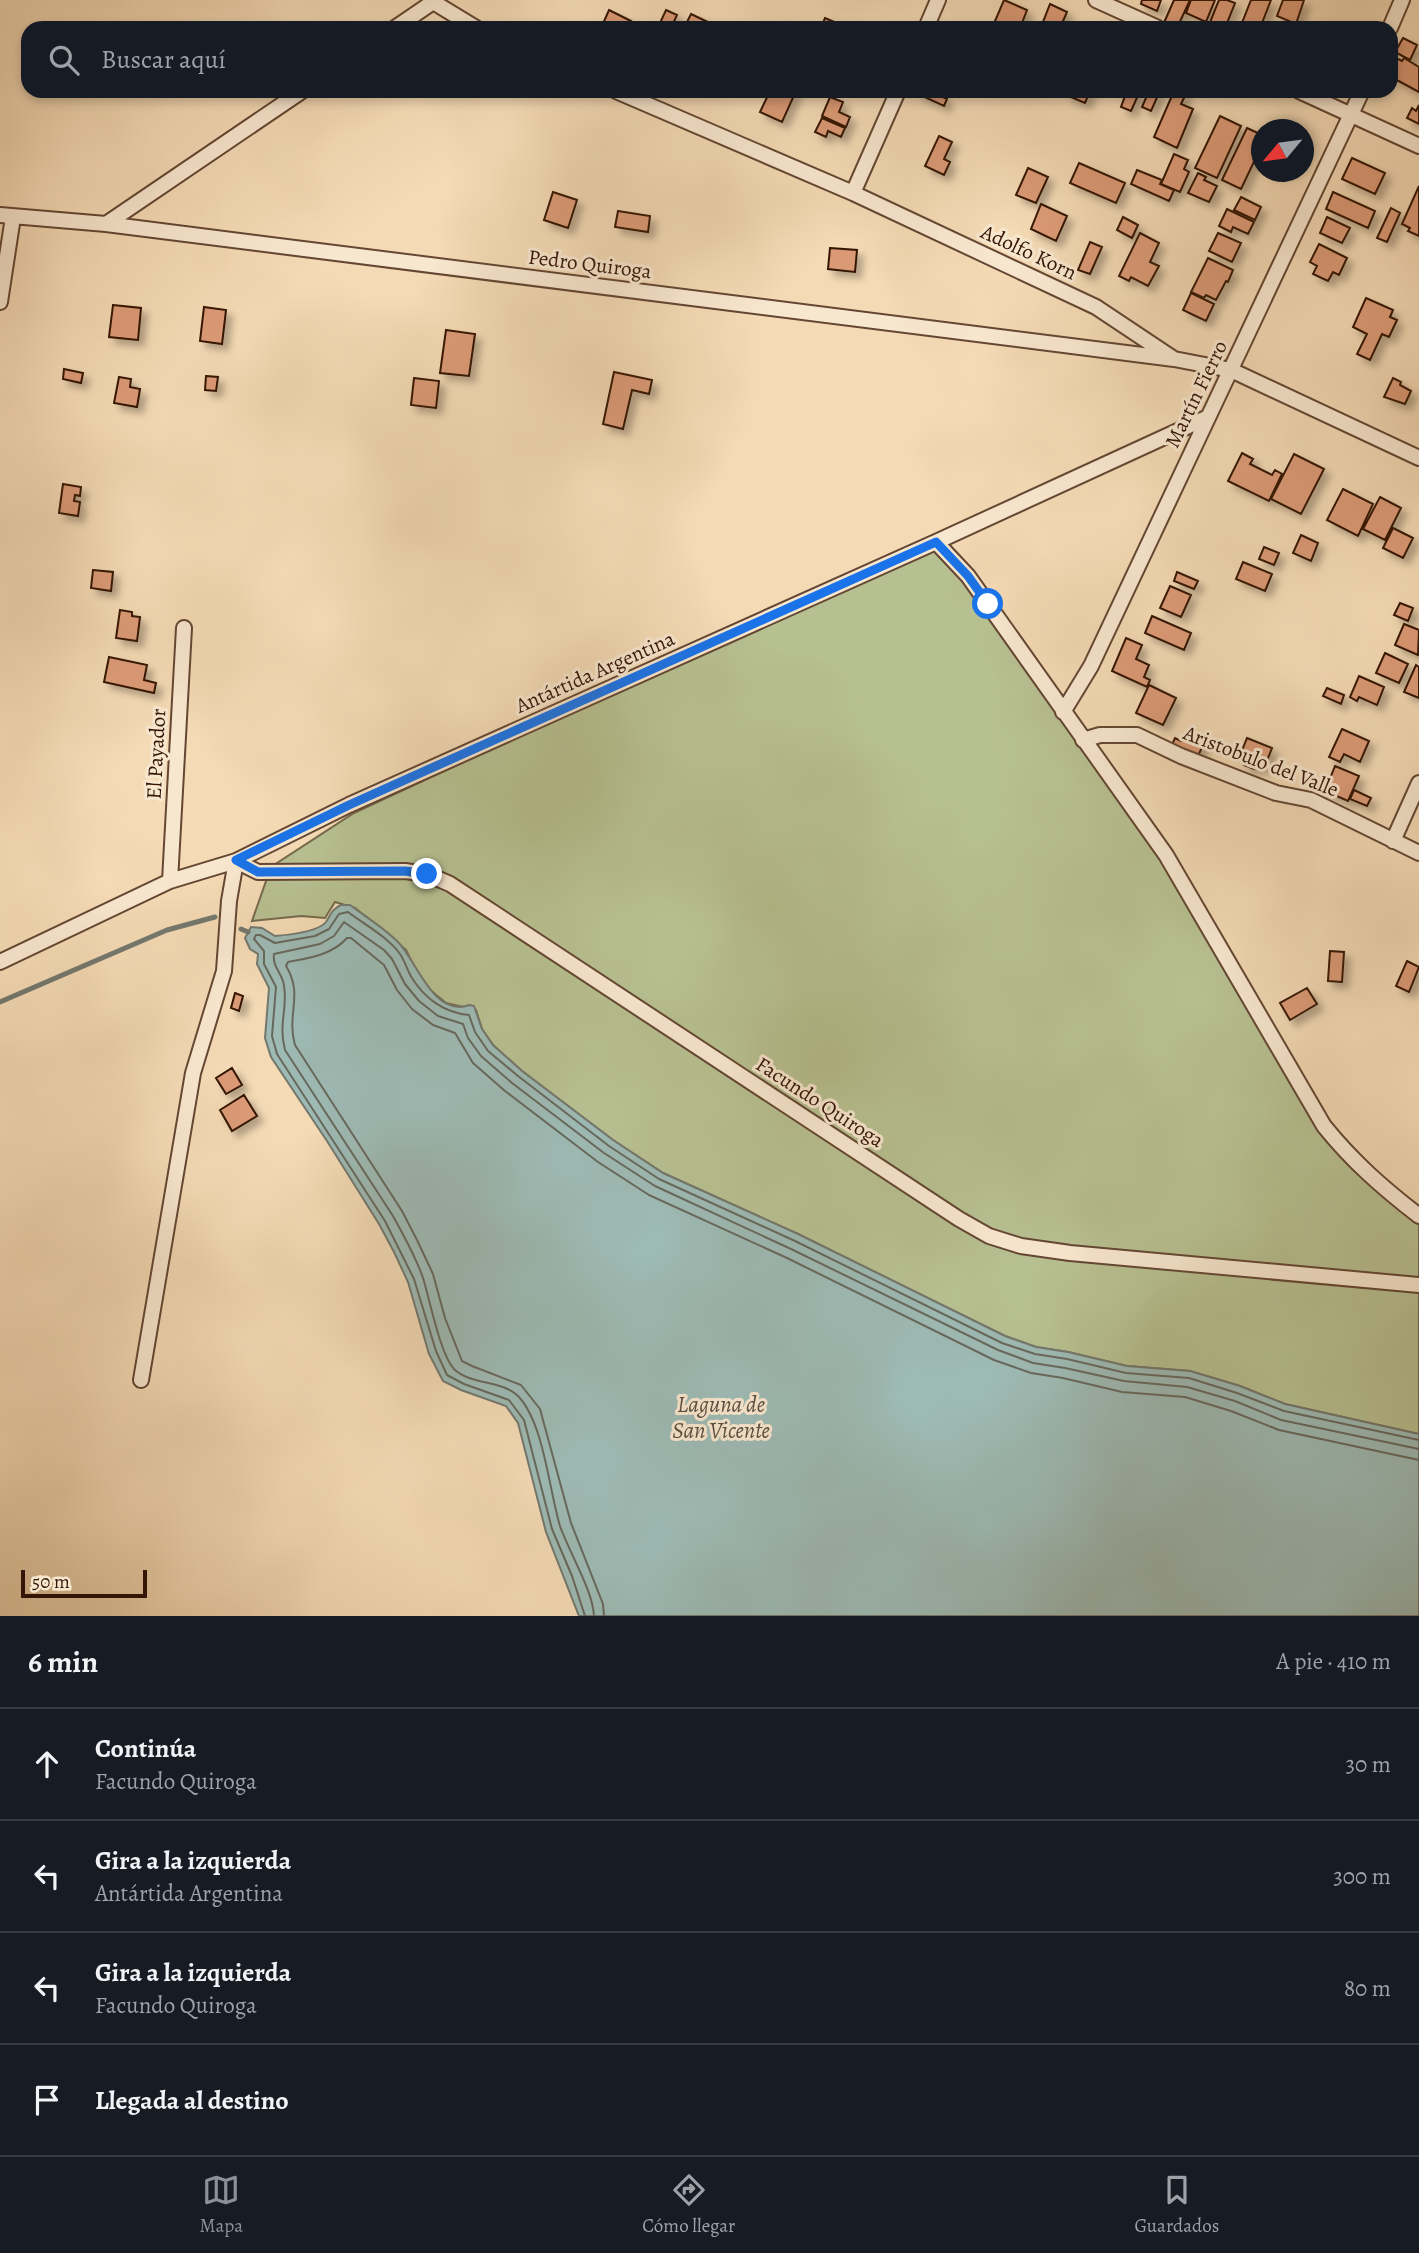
<!DOCTYPE html>
<html lang="es">
<head>
<meta charset="utf-8">
<style>
  body { margin:0; font-family:Alegreya,serif; background:#20242c; color:#f1f3f6 }
  .compass { position:absolute; left:1251px; top:119px; width:63px; height:63px; border-radius:50%; background:#171b24; box-shadow:0 4px 10px #0003; rotate:241deg }
  .scale { position:absolute; left:21px; bottom:18px; width:126px; box-sizing:border-box; padding-left:7px; border:4px solid #341506; border-top:0; font-size:19px; line-height:24px; white-space:nowrap; color:#341506; -webkit-text-stroke:5px #f8e7cf; paint-order:stroke }
  .stop { position:absolute; width:21px; height:21px; margin:-16px; border:5px solid #1a73e8; border-radius:50%; background:#fff }
  .stop.end { background:#1a73e8; border-color:#fff; box-shadow:0 2px 7px #0008 }
  .list { margin:0; padding:0; list-style:none }
  h2 { display:flex; justify-content:space-between; align-items:center; height:91px; margin:0; padding:0 28px; font-size:30px }
  h2 small { font-size:23px; font-weight:400; color:#9ea1a6 }
  .list li { display:grid; grid-template-columns:46px 1fr auto; gap:21px; align-items:center; box-sizing:border-box; height:112px; padding:0 28px; border-top:2px solid #363941 }
  .list b { display:block; font-size:26px; white-space:nowrap }
  .list p { margin:0; font-size:23px; white-space:nowrap; color:#9ea1a6 }
  .list em { font-size:23px; font-style:normal; color:#9ea1a6 }
  .icon { flex:none; width:38px; height:38px; fill:none; stroke:currentColor; stroke-width:2; stroke-linecap:round; stroke-linejoin:round }
  .map { position:relative; flex:none; width:1419px; height:1616px; overflow:hidden }
  .search { position:absolute; background:#171b24; box-shadow:0 4px 10px #0003; left:21px; right:21px; top:21px; height:77px; display:flex; align-items:center; gap:18px; box-sizing:border-box; padding:0 24px; border-radius:21px; color:#9ea1a6; font-size:26px }
  .sheet { height:539px; background:#171b24 }
  nav { display:flex; justify-content:space-around; align-items:center; box-sizing:border-box; height:98px; border-top:2px solid #363941; background:#171b24; font-size:19px; color:#9ea1a6 }
  nav a { display:grid; justify-items:center; gap:4px }
  nav .on { color:#8c9099 }
  .map>svg:first-child { display:block }
  .green { fill:#b7c091; stroke:#766a4c; stroke-width:2 }
  .water { fill:#9dbab4; stroke:#73786e; stroke-width:2 }
  .lines { fill:none; stroke-linecap:round; stroke-linejoin:round }
  .shore { stroke:#68685d; stroke-width:2 }
  .stream { stroke:#73786e; stroke-width:5 }
  .building { fill:#db9a76; stroke:#341506; stroke-width:2; filter:url(#shadow) }
  .street-casing { stroke:#644632; stroke-width:18 }
  .street { stroke:#f8e7cf; stroke-width:14 }
  .route { stroke:#1a73e8; stroke-width:9 }
  .labels { text-anchor:middle; dominant-baseline:central; stroke-width:6; stroke-linejoin:round; paint-order:stroke }
  .street-label { font-size:21px; fill:#341506; stroke:#f8e7cf }
  .water-label { font-size:23px; font-style:italic; fill:#594f43; stroke:#f8e7cf }
</style>
</head>
<body>
<div class="map">
<svg width="1419" height="1616" viewBox="0 0 1419 1616">
  <defs>
    <filter id="shadow"><feDropShadow dx="6" dy="6" stdDeviation="3.5" flood-color="#0004"/></filter>
  </defs>
  <rect width="100%" height="100%" fill="#f4dab5"/>
  <filter id="stains"><feTurbulence type="fractalNoise" baseFrequency=".00286" numOctaves="4"/><feColorMatrix values="0 0 0 0 .2 0 0 0 0 .09 0 0 0 0 .02 0 0 0 .5 -.17"/></filter>
  <radialGradient id="worn" r=".72"><stop offset=".6" stop-color="#630" stop-opacity="0"/><stop offset="1" stop-color="#630" stop-opacity=".3"/></radialGradient>
  <path class="green" d="M936 542 1112 778 1324 1126 1419 1216V1434L1285 1404 1240 1386 1190 1371 1127 1366 1068 1352 1036 1347 1005 1336 798 1234 663 1173 613 1140 522 1071 493 1045 482 1029 476 1010 470 1005 463 1007 446 1003 429 989 418 975 406 950 355 908 335 902 325 918 301 916 252 921 271 867 354 813Z"/>
  <path class="water" d="M341 905H350C366 917 384 928 398 942 417 961 433 1018 470 1005L474 1006 482 1029 493 1045 522 1071 613 1140 663 1173 798 1234 1005 1336 1036 1347 1068 1352 1127 1366 1190 1371 1240 1386 1285 1404 1419 1434V1616H579L546 1532 518 1423 506 1406 461 1390 443 1381 429 1354 408 1282 394 1252 379 1224 327 1141 271 1057 265 1038 269 988 257 964 258 954 250 949 245 938 251 927 262 928 275 936C287 935 318 932 326 922 331 914 332 909 341 905Z"/>
  <g class="lines">
    <path class="shore" d="M585 1616 572 1576 552 1529 524 1420 509 1400 464 1384 447 1375 436 1351 414 1279 385 1221 277 1054 272 1036 276 987 264 964V951L254 939 256 935H260L275 943 315 936 329 929 339 914 348 912C365 925 388 937 400 954 405 961 407 970 412 978 425 999 445 1013 469 1015L475 1032 488 1051 518 1076 609 1146 659 1179 795 1241 1002 1343 1035 1354 1067 1359 1126 1373 1189 1378 1237 1393 1284 1411 1419 1440
      M594 1616C593 1591 569 1552 560 1526 549 1490 544 1423 518 1396 502 1380 470 1385 454 1369 440 1354 430 1300 423 1278 416 1257 404 1236 393 1216L285 1050C278 1024 288 1008 284 986 283 973 272 968 274 954L320 944 334 936 344 922 384 950 392 959 405 984 419 1001 438 1016 463 1024 468 1038 481 1056 512 1083 604 1153 655 1186 791 1249 998 1350 1033 1363 1065 1368 1124 1381 1187 1387 1235 1401 1281 1420 1419 1449
      M604 1616 603 1604 571 1523 540 1409 521 1385 472 1366 462 1361 445 1318 433 1274 417 1240 402 1211 295 1045C286 1014 304 995 286 966L288 962C309 958 332 955 347 938H351L384 965 397 990 412 1009 433 1025 455 1033 473 1063 505 1091 598 1162 649 1195 787 1258 994 1360 1031 1373 1063 1378 1122 1392 1185 1397 1231 1411 1279 1430 1419 1460"/>
    <path class="stream" d="M241 929 248 932
      M0 1002 167 930 215 917"/>
  </g>
  <path class="building" d="M1004 0 1027 10 1020 28H992Z
    M1142 0H1161L1157 11 1141 4Z
    M1174 0H1190L1177 28H1171L1163 25Z
    M1191 0H1215L1206 22 1186 13Z
    M1219 0H1227L1235 3 1225 28H1216L1209 25Z
    M1251 0H1271L1260 28H1240Z
    M1283 0H1304L1296 24 1277 16Z
    M1050 4 1067 12 1060 28 1043 22Z
    M609 10 631 21 627 28H601Z
    M666 10 677 15 671 28 660 23Z
    M691 14 712 24 710 28H688L685 26Z
    M825 18 848 28H828L822 25Z
    M1403 38 1417 45 1410 60 1395 52Z
    M1396 58 1402 61 1404 58 1419 67V92L1393 78 1395 74 1391 72V67Z
    M770 91H796L782 122 760 112Z
    M917 91H938L940 92 939 95 947 99 944 106 916 93Z
    M1068 91H1090L1085 103 1066 95Z
    M1118 91H1140L1131 111 1121 107 1125 96 1117 93Z
    M1149 91 1159 93 1151 111 1142 107Z
    M1174 91 1186 94 1181 104 1193 109 1177 148 1154 137Z
    M830 97 843 102 839 112 850 117 846 127 822 116Z
    M1419 105V124L1407 118 1412 108 1416 111Z
    M1220 116 1241 126 1217 178 1195 168Z
    M822 118 845 128 841 137 828 131 826 137 815 132Z
    M1247 128 1262 135V145L1241 189 1222 180Z
    M939 136 952 142 944 159 950 162 944 175 925 166Z
    M1174 154 1188 160 1184 169 1189 172 1180 192 1161 184Z
    M1352 158 1385 173 1375 194 1342 179Z
    M1079 163 1125 183 1116 203 1070 183Z
    M1028 168 1048 177 1036 203 1016 195Z
    M1137 170 1162 180 1160 184 1174 190 1169 201 1131 184Z
    M1198 173 1206 177 1204 180 1217 186 1209 202 1188 193Z
    M1419 186V236L1408 231 1410 228 1402 224Z
    M553 192 577 200 568 228 544 220Z
    M1333 192 1375 211 1368 228 1326 209Z
    M1241 197 1261 207 1255 220 1234 210Z
    M1041 204 1067 216 1056 241 1031 229Z
    M1391 208 1400 213 1387 242 1377 238Z
    M1227 209 1254 222 1248 234 1233 227 1231 232 1219 226Z
    M618 211 650 216 648 232 615 227Z
    M1123 217 1138 225 1132 238 1117 230Z
    M1327 217 1350 228 1342 243 1320 233Z
    M1140 233 1159 243 1150 262 1159 266 1148 286 1131 277 1129 281 1119 276Z
    M1218 233 1241 243 1232 262 1209 251Z
    M1090 242 1102 247 1090 274 1078 270Z
    M1319 244 1347 258 1339 275 1333 272 1328 281 1313 274 1317 266 1310 262Z
    M830 248 857 250 855 272 828 269Z
    M1208 258 1233 270 1228 282 1226 281 1216 300 1206 295 1204 298 1191 292Z
    M1191 293 1214 304 1206 321 1183 310Z
    M1366 298 1393 310 1390 317 1397 320 1389 337 1382 334 1370 360 1357 354 1367 334 1353 327Z
    M113 305 141 308 138 340 109 337Z
    M204 307 226 310 222 344 200 341Z
    M446 330 475 334 469 376 440 373Z
    M64 369 83 373 81 383 63 379Z
    M614 372 652 380 649 394 632 390 623 429 603 424Z
    M206 376 218 377 216 391 205 390Z
    M119 377 131 379 130 387 140 389 137 407 114 403Z
    M414 378 439 381 436 408 411 405Z
    M1393 378 1401 382 1400 385 1411 391 1405 404 1384 397Z
    M1242 453 1253 459 1250 464 1272 475 1275 470 1282 474 1269 501 1228 481Z
    M1294 454 1324 469 1301 514 1271 499Z
    M63 484 81 487 80 496 75 495 74 501 80 502 78 516 59 513Z
    M1343 489 1373 504 1358 536 1327 520Z
    M1380 497 1401 508 1385 540 1363 529Z
    M1393 528 1413 538 1403 558 1383 548Z
    M1301 535 1318 543 1311 561 1293 553Z
    M1264 547 1279 553 1274 565 1259 559Z
    M1243 562 1272 574 1265 591 1236 579Z
    M93 570 113 572 111 591 91 588Z
    M1177 572 1198 581 1194 589 1174 581Z
    M1170 586 1191 595 1181 617 1160 608Z
    M1400 603 1413 608 1408 621 1394 615Z
    M120 610 132 612V616L140 617 137 641 116 638Z
    M1152 616 1191 633 1184 650 1145 633Z
    M1404 624 1419 630 1418 655 1395 645Z
    M1126 638 1142 645 1136 659 1149 665 1144 677 1150 680 1147 687 1112 671Z
    M1385 653 1408 664 1399 683 1376 673Z
    M109 657 147 665 144 680 156 683 154 693 104 682Z
    M1416 665 1419 667V698L1404 692Z
    M1359 676 1384 687 1377 705 1359 697 1357 701 1350 697Z
    M1149 685 1176 698 1163 725 1136 713Z
    M1327 688 1344 695 1341 704 1323 696Z
    M1342 729 1369 741 1360 762 1344 754 1340 762 1329 757Z
    M1184 735 1204 743 1197 758 1171 747 1175 738 1181 741Z
    M1247 738 1272 748 1264 768 1255 765 1254 769 1244 765 1246 761 1239 758Z
    M1335 766 1359 776 1348 801 1325 791Z
    M1354 790 1371 798 1367 806 1350 799Z
    M1330 951 1344 952 1342 982 1328 981Z
    M1407 961 1419 967 1409 992 1396 986Z
    M1307 988 1317 1004 1290 1020 1280 1003Z
    M235 993 243 996 239 1011 231 1008Z
    M232 1068 242 1085 226 1094 216 1078Z
    M244 1095 257 1116 232 1131 220 1110Z"/>
  <g class="lines">
    <g class="street-casing">
      <path id="street" d="M430 0 476 28
        M1096 0 1158 28
        M395 28 436 0
        M926 28 938 0
        M1390 28 1402 0
        M616 91 853 193 1096 307 1174 359 1231 370 1419 458
        M1299 91 1419 146
        M853 193 898 91
        M0 215 106 224 1174 359
        M106 224 302 91
        M0 302 13 217
        M936 542 968 576 1166 855 1324 1126C1353 1162 1383 1188 1419 1216
        M1063 712 1091 666 1362 91
        M1083 740 1100 735H1137L1181 756 1276 793 1311 800 1419 853
        M1393 841 1419 783
        M170 881 184 628
        M0 962 170 881 236 861 349 805 936 542 1206 418
        M141 1380 193 1073 224 971 229 901 236 861 258 872 405 871 427 874 450 884 959 1219 989 1236 1021 1246 1070 1253 1419 1285"/>
    </g>
    <use href="#street" class="street"/>
  </g>
  <g class="lines">
    <path class="route" d="M427 874 405 871 258 872 236 860 349 805 936 542 968 576 988 604"/>
  </g>
  <g class="labels">
    <g class="street-label">
      <text transform="translate(1029 252) rotate(25)">Adolfo Korn</text>
      <text transform="translate(590 264) rotate(7)">Pedro Quiroga</text>
      <text transform="translate(1196 394) rotate(-64)">Martín Fierro</text>
      <text transform="translate(595 672) rotate(-24)">Antártida Argentina</text>
      <text transform="translate(156 754) rotate(-87)">El Payador</text>
      <text transform="translate(1261 761) rotate(21)">Aristobulo del Valle</text>
      <text transform="translate(820 1102) rotate(33)">Facundo Quiroga</text>
    </g>
    <g class="water-label">
      <text x="721" y="1404">Laguna de<tspan x="721" dy="26">San Vicente</tspan></text>
    </g>
  </g>
  <rect width="100%" height="100%" filter="url(#stains)"/>
  <rect width="100%" height="100%" fill="url(#worn)"/>
</svg>
<svg class="compass" viewBox="-18 -18 36 36"><path d="M0-13l5 13h-10z" fill="#e53935"/><path d="M0 13l5-13h-10z" fill="#9ea1a6"/></svg>
<div class="scale">50 m</div>
<div class="stop" style="left:988px;top:604px"></div>
<div class="stop end" style="left:427px;top:874px"></div>
<div class="search"><svg class="icon" aria-label="search" viewBox="0 0 24 24"><circle cx="10" cy="10" r="6"/><path d="M15 15l6 6"/></svg>Buscar aquí</div>
</div>
<section class="sheet">
<h2>6 min<small>A pie · 410 m</small></h2>
<ul class="list">
<li><svg class="icon" aria-label="ahead" viewBox="0 0 24 24"><path d="M12 20V5M6 11l6-6 6 6"/></svg><div><b>Continúa</b><p>Facundo Quiroga</p></div><em>30 m</em></li>
<li><svg class="icon" aria-label="left" viewBox="0 0 24 24"><path d="M17 20v-9H6M10 6l-5 5 5 5"/></svg><div><b>Gira a la izquierda</b><p>Antártida Argentina</p></div><em>300 m</em></li>
<li><svg class="icon" aria-label="left" viewBox="0 0 24 24"><path d="M17 20v-9H6M10 6l-5 5 5 5"/></svg><div><b>Gira a la izquierda</b><p>Facundo Quiroga</p></div><em>80 m</em></li>
<li><svg class="icon" aria-label="arrive" viewBox="0 0 24 24"><path d="M6 21V4h12l-3 4 3 4H6"/></svg><div><b>Llegada al destino</b></div></li>
</ul>
</section>
<nav>
<a class="on"><svg class="icon" aria-label="map" viewBox="0 0 24 24"><path d="M3 6l6-2 6 2 6-2v14l-6 2-6-2-6 2zM9 4v14M15 6v14"/></svg>Mapa</a>
<a><svg class="icon" aria-label="directions" viewBox="0 0 24 24"><path d="M12 3l9 9-9 9-9-9zM9 14v-3h6M13 9l2 2-2 2"/></svg>Cómo llegar</a>
<a><svg class="icon" aria-label="saved" viewBox="0 0 24 24"><path d="M7 4h10v16l-5-4-5 4z"/></svg>Guardados</a>
</nav>
</body>
</html>
